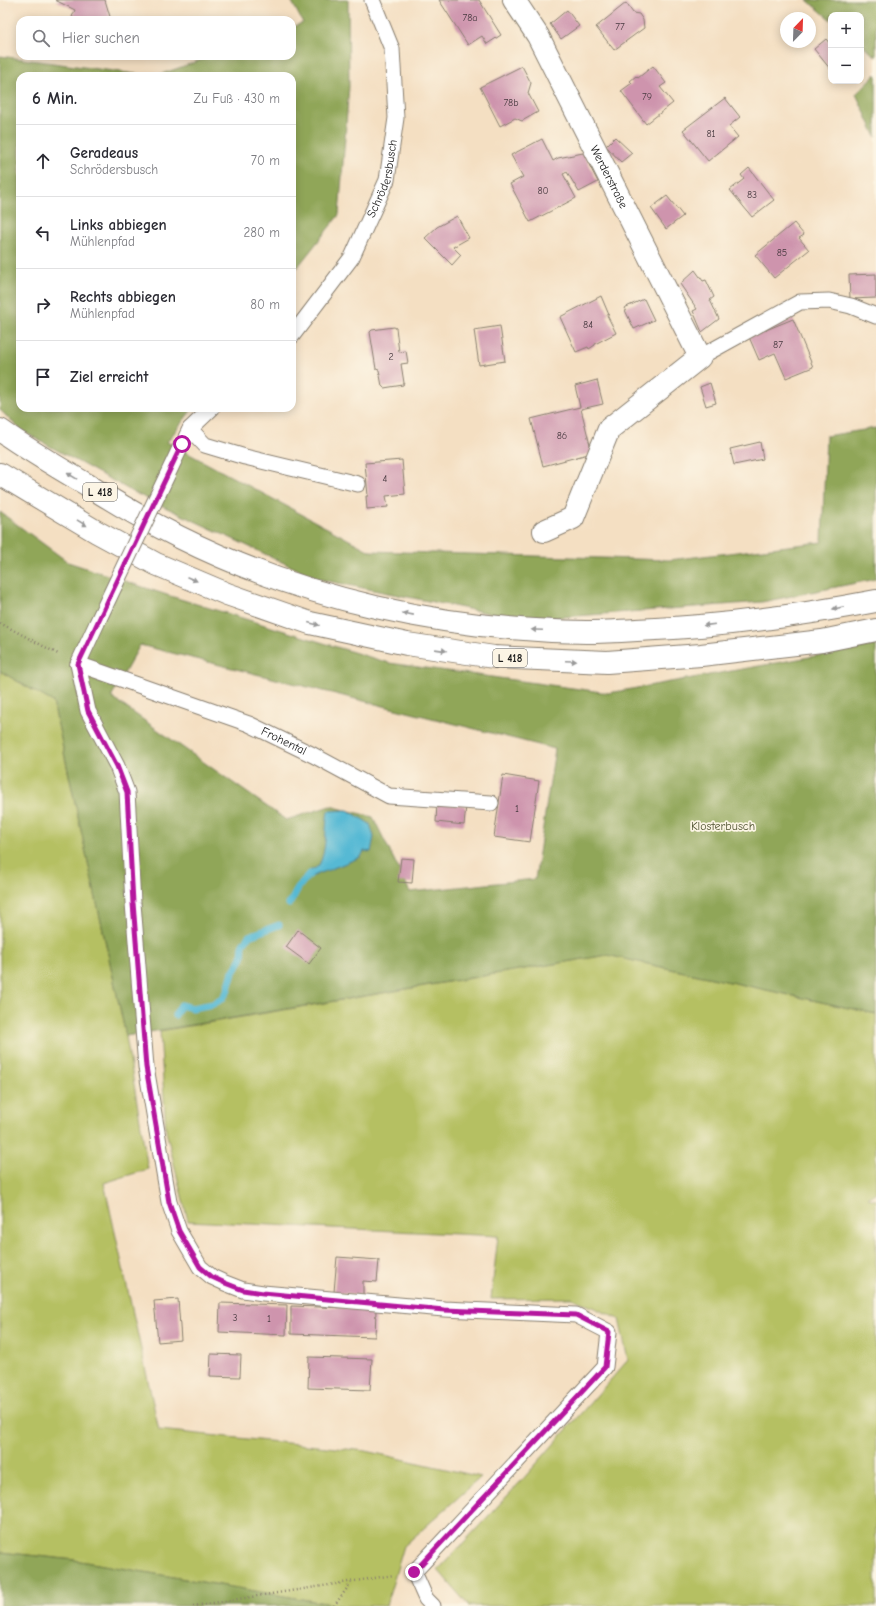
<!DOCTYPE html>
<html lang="de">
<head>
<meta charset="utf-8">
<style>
  body { margin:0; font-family:"Comic Neue",sans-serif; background:#f7f7f7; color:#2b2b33 }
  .controls { position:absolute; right:12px; top:12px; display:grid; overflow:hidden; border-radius:8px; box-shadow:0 2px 10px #0003 }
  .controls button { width:36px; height:36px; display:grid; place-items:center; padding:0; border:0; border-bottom:1px solid #e1e1e2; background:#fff; color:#2b2b33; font:20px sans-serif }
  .compass { position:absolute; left:780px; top:12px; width:36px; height:36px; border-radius:50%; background:#fff; box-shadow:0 2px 10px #0003; rotate:23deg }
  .stop { position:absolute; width:12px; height:12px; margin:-9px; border:3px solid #b5179e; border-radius:50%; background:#fff }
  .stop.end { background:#b5179e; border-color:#fff; box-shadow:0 1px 4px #0008 }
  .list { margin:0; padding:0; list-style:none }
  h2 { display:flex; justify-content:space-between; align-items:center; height:52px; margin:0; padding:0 16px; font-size:17px }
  h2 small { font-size:13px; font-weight:400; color:#7c7c81 }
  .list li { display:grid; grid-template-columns:26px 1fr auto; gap:12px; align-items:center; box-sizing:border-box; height:72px; padding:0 16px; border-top:1px solid #e1e1e2 }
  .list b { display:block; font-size:15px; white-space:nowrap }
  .list p { margin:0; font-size:13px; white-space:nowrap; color:#7c7c81 }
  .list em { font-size:13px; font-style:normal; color:#7c7c81 }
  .icon { flex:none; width:22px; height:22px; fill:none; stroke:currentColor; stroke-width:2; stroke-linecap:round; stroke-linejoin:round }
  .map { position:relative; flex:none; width:876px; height:1606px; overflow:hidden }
  .search { position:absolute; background:#fff; box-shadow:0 2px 10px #0003; left:16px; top:16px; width:280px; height:44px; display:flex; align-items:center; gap:10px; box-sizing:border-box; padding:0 14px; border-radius:12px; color:#7c7c81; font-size:15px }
  .panel { position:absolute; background:#fff; box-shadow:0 2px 10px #0003; left:16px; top:72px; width:280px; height:340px; border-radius:12px }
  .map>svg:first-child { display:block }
  .green { fill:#b5c062; stroke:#686e3f }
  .forest { fill:#90a658; stroke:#56613a; fill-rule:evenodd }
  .water { fill:#56b9d4; stroke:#396a78 }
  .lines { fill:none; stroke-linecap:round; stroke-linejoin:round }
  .stream { stroke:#56b9d4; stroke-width:7 }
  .building { fill:#ce94ad }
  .lane-casing { stroke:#887e6f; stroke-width:17 }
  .street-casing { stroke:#887e6f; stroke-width:24 }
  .highway-casing { stroke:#887e6f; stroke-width:24 }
  .path { stroke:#887e6f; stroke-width:2.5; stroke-dasharray:1 3; stroke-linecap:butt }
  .lane { stroke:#fff; stroke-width:15 }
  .street { stroke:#fff; stroke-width:22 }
  .highway { stroke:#fff; stroke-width:22 }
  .lane-bridge-casing { stroke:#887e6f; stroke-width:17; stroke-linecap:butt }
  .lane-bridge { stroke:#fff; stroke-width:15 }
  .oneway { fill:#999 }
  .route { stroke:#b5179e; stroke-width:5 }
  .labels { text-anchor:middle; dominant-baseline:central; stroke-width:3.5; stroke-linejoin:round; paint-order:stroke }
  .number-label { font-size:10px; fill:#483a40 }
  .shield { fill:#fcf5e5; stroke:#5f5d58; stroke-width:1 }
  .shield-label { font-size:11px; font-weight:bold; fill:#1c1c1c }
  .street-label { font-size:12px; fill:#1c1c1c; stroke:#fcf5e5 }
  .park-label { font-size:12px; fill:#525534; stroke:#fcf5e5 }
</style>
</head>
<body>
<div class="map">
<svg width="876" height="1606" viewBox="0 0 876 1606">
  <rect width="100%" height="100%" fill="#fcf5e5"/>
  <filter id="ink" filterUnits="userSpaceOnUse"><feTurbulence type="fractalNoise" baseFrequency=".025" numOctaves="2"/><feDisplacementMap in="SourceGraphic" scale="8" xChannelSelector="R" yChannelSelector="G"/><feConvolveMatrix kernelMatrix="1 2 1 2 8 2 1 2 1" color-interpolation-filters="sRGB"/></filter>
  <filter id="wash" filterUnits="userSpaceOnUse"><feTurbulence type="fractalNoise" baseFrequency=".012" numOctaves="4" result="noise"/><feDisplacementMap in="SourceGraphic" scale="16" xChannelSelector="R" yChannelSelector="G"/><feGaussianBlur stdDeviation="0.9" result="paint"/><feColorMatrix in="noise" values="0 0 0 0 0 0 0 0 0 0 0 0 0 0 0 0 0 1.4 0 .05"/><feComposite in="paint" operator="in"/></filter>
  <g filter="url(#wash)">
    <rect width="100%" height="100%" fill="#f4dfc2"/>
    <path class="green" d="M0 671 53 702 126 1036 148 1169 104 1183 159 1430 366 1451 481 1477 404 1546 386 1606H342L74 1560 0 1552Z
      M607 955 876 1014V1192L868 1198 876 1200V1606H469L438 1570 523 1479 628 1360 619 1319 572 1298 491 1299 498 1236 188 1221 166 1131 160 1031Z"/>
    <path class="forest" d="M291 0H348L349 86 339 215 292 274V76H156L212 56H292V27L303 23Z
      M807 0H876V57L861 44V15H831V20Z
      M0 56 151 76H20V408H193L167 442 370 551 669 560 822 542 826 436 876 428V579L762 602 523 620 318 579 135 493 22 431 0 410Z
      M876 74V137L856 94Z
      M0 512 68 562 167 595 389 663 609 693 876 645V1014L607 955 126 1036 53 702 0 671ZM140 645 555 749 535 879 410 892 373 817 330 806 286 820 111 697Z
      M0 1552 74 1560 342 1606H0Z"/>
    <path class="water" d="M348 810 370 824 374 837 371 852 364 851 361 857 311 877 308 872C311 870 317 868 319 865 327 851 325 827 328 811Z"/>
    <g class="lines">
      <path class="stream" d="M289 904C293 899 294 895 297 890 300 884 305 879 310 874
        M175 1015 181 1005 192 1008 213 1004 222 999 227 992 233 972 242 958 243 944 249 936 279 925"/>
    </g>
    <g id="blocks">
      <path class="building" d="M55 0H105L111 20H76L72 17 75 10Z
        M439 0H479L501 35 487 44 482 36 468 45Z
        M626 3 633 13 639 14 643 20 644 28 614 50 596 27Z
        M567 10 579 26 561 39 550 24Z
        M826 39 831 45V70L814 49Z
        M522 66 531 83 528 93 538 112 522 121 515 118 500 126 480 87Z
        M653 66 666 83 660 87 673 103 646 124 621 91 632 83 630 81 636 76 638 78Z
        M725 98 740 117 729 126 738 137 708 161 683 130Z
        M615 137 632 153 621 162 606 146Z
        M542 139 553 161 558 158 583 153 598 182 579 192 567 172 563 174 576 198 530 222 510 184 523 177 511 155Z
        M749 168 774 200 752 217 730 190 744 179 741 175Z
        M667 196 683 216 666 229 651 208Z
        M457 216 469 238 453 247 461 255 452 265 425 238 437 227Z
        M794 223 804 235 799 238 809 250 774 278 755 255Z
        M695 270 703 281 706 280 714 297 710 300 719 319 702 332 693 311 697 309 680 284Z
        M876 274V298L850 299 849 275Z
        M601 296 609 315H607L616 333 595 344V345L589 349 588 347 576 352 560 317Z
        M644 299 654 320 634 329 624 308Z
        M793 319 813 367 786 378 775 353 759 360 749 337Z
        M500 326 505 361 479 365 474 330Z
        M394 327 396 328 399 352 406 351 408 363 401 364 404 383 403 385 384 388 382 386 379 370 376 369 370 332 372 330Z
        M597 380 603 404 581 409 592 453 543 466 531 419 580 407 575 386Z
        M710 383 716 403 706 406 700 387Z
        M760 442 763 459 734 465 730 449Z
        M402 460 405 494 386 496 388 507 367 509 366 496H368L365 463Z
        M503 775 539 781 530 842 494 837Z
        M437 803 466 806 464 825 436 822Z
        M401 858 414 859 412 883 398 882Z
        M298 930 321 948 309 964 286 947Z
        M337 1257 379 1260 377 1282 363 1281V1295L334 1292Z
        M178 1299 181 1340 158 1342 154 1301Z
        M220 1303 287 1305 286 1335 219 1332Z
        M291 1306 376 1309 375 1337 291 1334Z
        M211 1354 241 1355 240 1377 210 1376Z
        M309 1357 372 1359 370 1390 308 1388Z"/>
    </g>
  </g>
  <g filter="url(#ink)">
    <use href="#blocks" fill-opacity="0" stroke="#887e6f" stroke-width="1"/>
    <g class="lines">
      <g class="lane-casing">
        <g id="lane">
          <path id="s1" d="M292 336 352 257 387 180 396 118 392 49 372 0"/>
          <path d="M700 357 800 302 829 301 851 306 876 316"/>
          <path d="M190 429 205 445 245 457 358 484"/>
          <path d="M186 437 190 429 212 408"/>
          <path d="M78 664 88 711 117 766 127 792 133 903 146 1067 169 1202 179 1231 200 1267 212 1277 225 1283 243 1290 263 1293 444 1309 576 1315 609 1332 605 1367 414 1572 426 1599 433 1606"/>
          <path id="s2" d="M78 664 249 724 313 755 389 796 491 803"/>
          <path d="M78 664 97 623"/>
        </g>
      </g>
      <g class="street-casing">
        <g id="street">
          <path id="s3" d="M514 0 538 36 700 357 609 429 573 518 544 531"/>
        </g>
      </g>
      <g class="highway-casing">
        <path id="highway" d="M0 430C28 450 57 467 86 484 116 503 147 521 179 537 305 600 446 630 586 632 603 632 620 631 637 630 717 627 797 616 876 601
          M0 474 97 532 156 564 227 594 310 623 407 644 494 657 607 662 701 655 822 641 876 630"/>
      </g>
      <path class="path" d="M0 623 60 655
        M193 1606 394 1575
        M334 1606 351 1583"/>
      <use href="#lane" class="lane"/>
      <use href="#street" class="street"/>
      <use href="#highway" class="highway"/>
      <g class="lane-bridge-casing">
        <path id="lane-bridge" d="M97 623 182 444"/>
      </g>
      <use href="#lane-bridge" class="lane-bridge"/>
    </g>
    <defs><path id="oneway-solid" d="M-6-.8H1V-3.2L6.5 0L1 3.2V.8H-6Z"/></defs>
    <g class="oneway">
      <use href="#oneway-solid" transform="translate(72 476) rotate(-149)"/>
      <use href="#oneway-solid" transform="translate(82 523) rotate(31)"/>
      <use href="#oneway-solid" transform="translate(192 579) rotate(23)"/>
      <use href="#oneway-solid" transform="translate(838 608) rotate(169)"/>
      <use href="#oneway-solid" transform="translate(408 614) rotate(-169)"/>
      <use href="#oneway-solid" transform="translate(314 624) rotate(14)"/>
      <use href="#oneway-solid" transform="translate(709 625) rotate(173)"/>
      <use href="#oneway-solid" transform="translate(537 630) rotate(-177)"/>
      <use href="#oneway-solid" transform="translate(441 650) rotate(8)"/>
      <use href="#oneway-solid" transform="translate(571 661) rotate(3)"/>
    </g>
  </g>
  <g class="lines" filter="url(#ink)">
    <path class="route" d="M182 444 78 664 88 711 117 766 127 792 133 903 146 1067 169 1202 179 1231 200 1267 212 1277 225 1283 243 1290 263 1293 444 1310 576 1315 609 1332 605 1367 414 1572"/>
  </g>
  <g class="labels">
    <g class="number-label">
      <text x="470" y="18">78a</text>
      <text x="620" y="27">77</text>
      <text x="647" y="97">79</text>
      <text x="511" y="103">78b</text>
      <text x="711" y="134">81</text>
      <text x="543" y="191">80</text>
      <text x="752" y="195">83</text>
      <text x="782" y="253">85</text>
      <text x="588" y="325">84</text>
      <text x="778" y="345">87</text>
      <text x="391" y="357">2</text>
      <text x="562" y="436">86</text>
      <text x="385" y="479">4</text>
      <text x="517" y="809">1</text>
      <text x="235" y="1318">3</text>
      <text x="269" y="1319">1</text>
    </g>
    <g class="shield">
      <rect x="83" y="483" width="34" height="18" rx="3"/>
      <rect x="493" y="649" width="34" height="18" rx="3"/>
    </g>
    <g class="shield-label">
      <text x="100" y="492">L 418</text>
      <text x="510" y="658">L 418</text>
    </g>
    <g class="street-label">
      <text stroke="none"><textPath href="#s3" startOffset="201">Werderstraße</textPath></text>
      <text stroke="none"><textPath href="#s1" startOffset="184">Schrödersbusch</textPath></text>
      <text stroke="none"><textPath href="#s2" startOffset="220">Frohental</textPath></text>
    </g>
    <g class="park-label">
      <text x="723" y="826">Klosterbusch</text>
    </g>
  </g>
</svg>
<div class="controls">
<button>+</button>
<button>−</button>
</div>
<svg class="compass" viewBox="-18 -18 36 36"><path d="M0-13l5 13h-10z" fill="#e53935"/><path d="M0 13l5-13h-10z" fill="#7c7c81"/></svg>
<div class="stop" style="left:182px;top:444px"></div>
<div class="stop end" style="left:414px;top:1572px"></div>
<div class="search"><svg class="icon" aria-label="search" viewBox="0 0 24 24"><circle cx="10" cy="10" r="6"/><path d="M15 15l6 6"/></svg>Hier suchen</div>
<section class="panel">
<h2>6 Min.<small>Zu Fuß · 430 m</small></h2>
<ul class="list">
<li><svg class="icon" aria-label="ahead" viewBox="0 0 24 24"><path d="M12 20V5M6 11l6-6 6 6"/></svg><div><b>Geradeaus</b><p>Schrödersbusch</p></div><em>70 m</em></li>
<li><svg class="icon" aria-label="left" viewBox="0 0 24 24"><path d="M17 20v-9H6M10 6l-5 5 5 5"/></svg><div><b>Links abbiegen</b><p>Mühlenpfad</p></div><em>280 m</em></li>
<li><svg class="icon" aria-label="right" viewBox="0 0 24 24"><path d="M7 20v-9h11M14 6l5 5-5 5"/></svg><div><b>Rechts abbiegen</b><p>Mühlenpfad</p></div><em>80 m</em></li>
<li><svg class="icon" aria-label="arrive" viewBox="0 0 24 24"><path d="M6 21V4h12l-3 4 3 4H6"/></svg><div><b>Ziel erreicht</b></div></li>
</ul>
</section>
</div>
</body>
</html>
